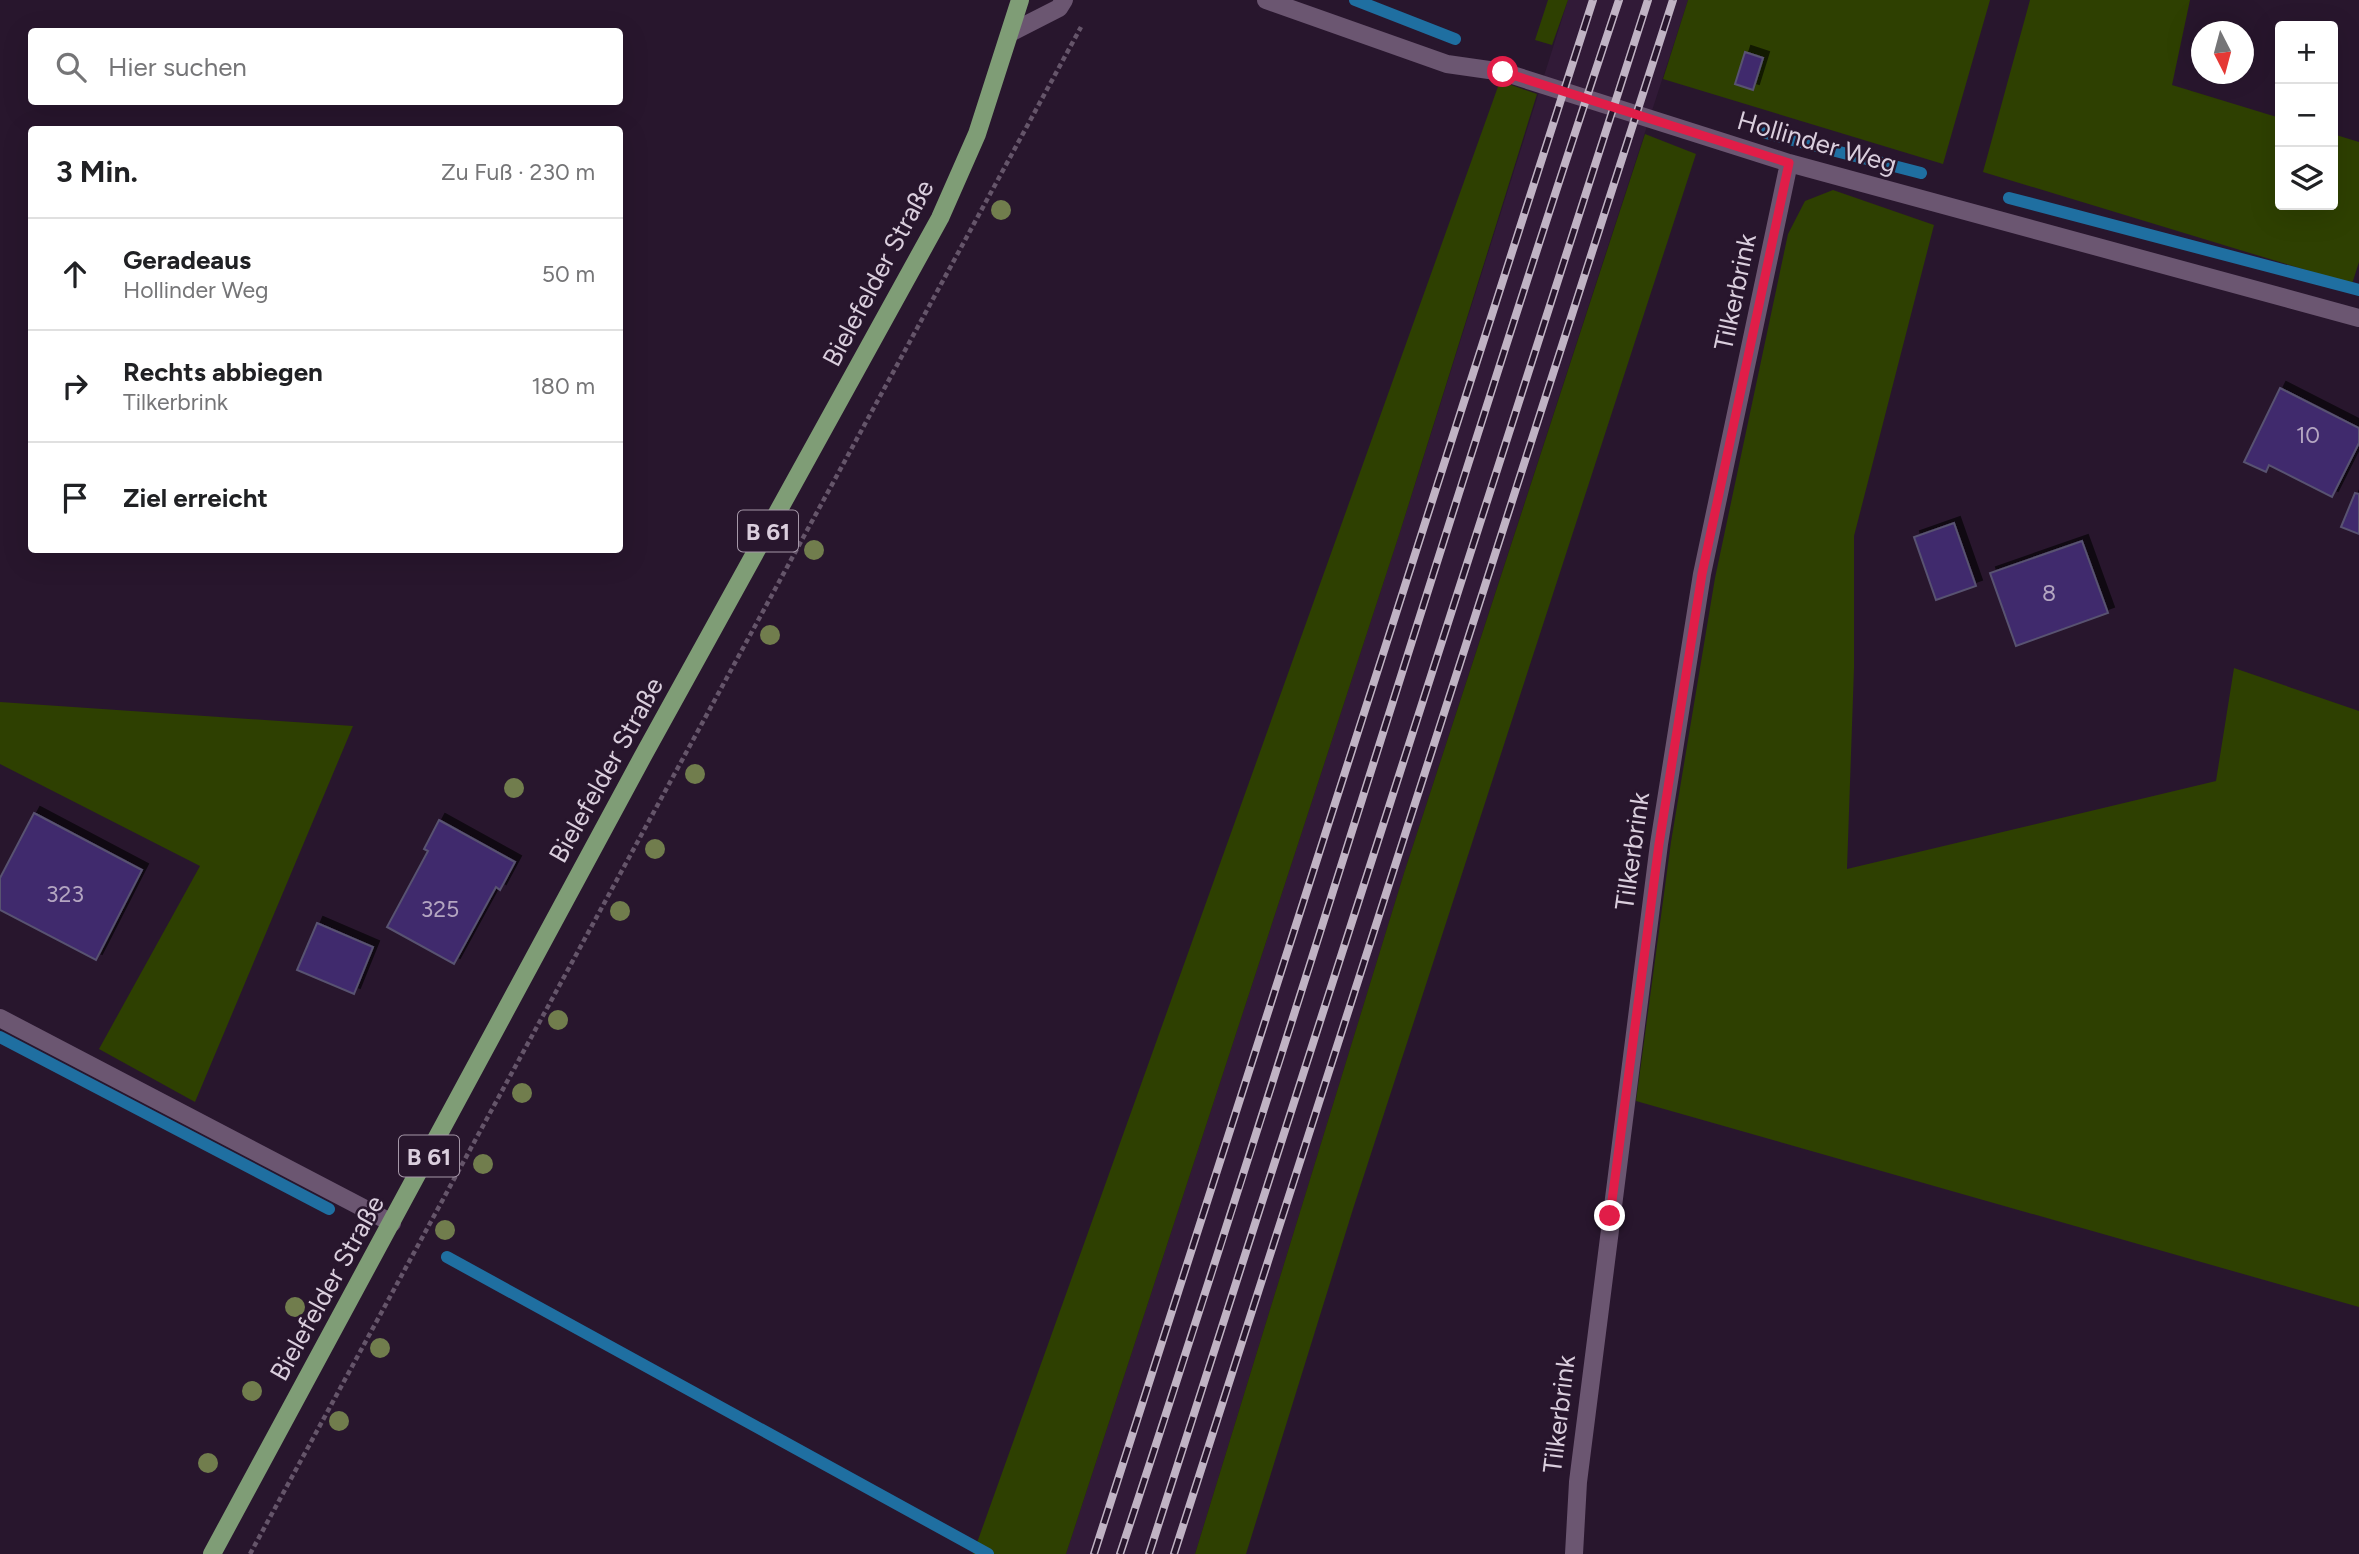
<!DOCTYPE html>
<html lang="de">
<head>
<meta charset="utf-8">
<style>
  body { margin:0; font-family:Figtree,sans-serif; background:#f6f6f6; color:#202124 }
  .controls { position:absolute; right:21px; top:21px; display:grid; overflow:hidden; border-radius:7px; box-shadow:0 7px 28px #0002 }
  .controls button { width:63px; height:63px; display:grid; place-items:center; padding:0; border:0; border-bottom:2px solid #e0e0e0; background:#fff; color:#202124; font:35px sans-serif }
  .compass { position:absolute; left:2191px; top:21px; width:63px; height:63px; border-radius:50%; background:#fff; box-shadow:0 7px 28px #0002; rotate:174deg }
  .stop { position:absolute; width:21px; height:21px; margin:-16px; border:5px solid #e11d48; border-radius:50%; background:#fff }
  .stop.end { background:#e11d48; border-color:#fff; box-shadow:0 2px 7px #0008 }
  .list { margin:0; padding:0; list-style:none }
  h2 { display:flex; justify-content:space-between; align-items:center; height:91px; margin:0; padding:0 28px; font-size:30px }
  h2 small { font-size:23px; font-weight:400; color:#757577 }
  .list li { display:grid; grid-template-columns:46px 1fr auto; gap:21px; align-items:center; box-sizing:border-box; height:112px; padding:0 28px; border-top:2px solid #e0e0e0 }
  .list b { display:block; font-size:26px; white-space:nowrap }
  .list p { margin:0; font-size:23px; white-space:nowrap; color:#757577 }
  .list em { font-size:23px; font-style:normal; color:#757577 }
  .icon { flex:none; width:38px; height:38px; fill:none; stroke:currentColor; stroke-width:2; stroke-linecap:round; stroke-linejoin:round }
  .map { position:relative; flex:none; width:2359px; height:1554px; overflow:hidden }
  .search { position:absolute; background:#fff; box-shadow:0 7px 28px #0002; left:28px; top:28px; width:595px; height:77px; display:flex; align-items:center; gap:18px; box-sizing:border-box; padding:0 24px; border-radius:7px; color:#757577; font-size:26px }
  .panel { position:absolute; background:#fff; box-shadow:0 7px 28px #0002; left:28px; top:126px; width:595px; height:427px; border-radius:7px }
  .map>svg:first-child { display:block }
  .built { fill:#311a37 }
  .green { fill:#2e4001 }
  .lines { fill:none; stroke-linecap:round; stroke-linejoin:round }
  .stream { stroke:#1f6fa1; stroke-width:12 }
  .building { fill:#3f2b6d; stroke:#595271; stroke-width:2; filter:url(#shadow) }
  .path { stroke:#65556a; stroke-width:4.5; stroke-dasharray:5 3.5; stroke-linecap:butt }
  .service { stroke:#6b5671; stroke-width:18 }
  .minor { stroke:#6b5671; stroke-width:18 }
  .primary { stroke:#7f9d76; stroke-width:18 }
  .rail-casing { stroke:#c0b3c4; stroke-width:8 }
  .rail { stroke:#28162d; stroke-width:5; stroke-dasharray:16; stroke-linecap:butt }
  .tree { fill:#717d4d }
  .route { stroke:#e11d48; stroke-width:9 }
  .labels { text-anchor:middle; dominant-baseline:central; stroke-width:5; stroke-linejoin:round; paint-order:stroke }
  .number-label { font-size:23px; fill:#b3a5c1 }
  .shield { fill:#28162d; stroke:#a597a8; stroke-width:2 }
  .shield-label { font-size:24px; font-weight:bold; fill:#dacedd }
  .street-label { font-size:26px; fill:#dacedd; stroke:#28162d }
</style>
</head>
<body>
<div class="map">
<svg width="2359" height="1554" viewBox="0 0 2359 1554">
  <defs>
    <filter id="shadow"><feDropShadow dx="6" dy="-6" stdDeviation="0" flood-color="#0009"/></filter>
  </defs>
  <rect width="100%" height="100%" fill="#28162d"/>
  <path class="built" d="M1568 0H1688L1404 873 1195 1554H1066L1400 532Z"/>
  <path class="green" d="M1548 0H1568L1552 45 1535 40Z
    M1688 0H1990L1943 164 1663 79Z
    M2030 0H2190L2172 85 2280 118V205H2333V134L2359 142V262L2352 284 1983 172Z
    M1500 81 1537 94 1400 532 1066 1554H973Z
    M1645 134 1696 154 1353 1209 1246 1554H1195L1404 873Z
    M1833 190 1934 225 1854 536V668L1847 869 2216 781 2234 668 2359 711V1307L1636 1101 1671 842 1715 578 1788 234 1805 201Z
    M0 702 353 726 195 1102 99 1049 200 866 0 764Z"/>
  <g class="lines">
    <path class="stream" d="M1355 0 1455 39
      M1766 133 1921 173
      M2009 198 2359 290
      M0 1037 329 1209
      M447 1257 988 1554"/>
  </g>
  <path class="building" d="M1745 52 1763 58 1753 90 1735 84Z
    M2280 388 2359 428V443L2332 497 2269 465 2266 472 2244 462Z
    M2355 493 2359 494V534L2341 527Z
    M1954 523 1976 586 1936 600 1914 537Z
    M2082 541 2108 613 2016 646 1990 573Z
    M34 813 142 870 96 960 0 910V878Z
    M439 820 515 862 500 890 496 887 454 964 387 927 428 851 424 849Z
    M317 923 373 947 354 994 297 970Z"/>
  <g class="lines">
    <path class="path" d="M250 1554 1081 27"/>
    <path class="service" d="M0 1018 392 1223"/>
    <path class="minor" d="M1266 0 1447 64 1503 72 1789 163 2359 318
      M1012 32 1059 8 1064 0
      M1574 1554 1578 1482 1659 844 1702 574 1789 163"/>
    <path class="primary" d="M212 1554 643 756 940 218 977 134 1020 0"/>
    <g class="rail-casing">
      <path id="rail" d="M1094 1554 1593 0
        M1120 1554C1291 1038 1447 516 1619 0
        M1149 1554 1648 0
        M1174 1554 1673 0"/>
    </g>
    <use href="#rail" class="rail"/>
  </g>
  <g class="tree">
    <circle cx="1001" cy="210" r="10"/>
    <circle cx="814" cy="550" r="10"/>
    <circle cx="770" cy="635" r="10"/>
    <circle cx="695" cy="774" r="10"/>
    <circle cx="514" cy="788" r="10"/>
    <circle cx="655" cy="849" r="10"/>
    <circle cx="620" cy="911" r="10"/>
    <circle cx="558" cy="1020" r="10"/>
    <circle cx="522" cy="1093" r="10"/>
    <circle cx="483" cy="1164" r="10"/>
    <circle cx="445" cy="1230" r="10"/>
    <circle cx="295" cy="1307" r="10"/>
    <circle cx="380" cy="1348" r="10"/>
    <circle cx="252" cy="1391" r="10"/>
    <circle cx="339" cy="1421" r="10"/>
    <circle cx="208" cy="1463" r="10"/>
  </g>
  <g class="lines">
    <path class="route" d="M1503 72 1789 163 1702 574 1659 844 1610 1216"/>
  </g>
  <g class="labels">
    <g class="number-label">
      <text x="2308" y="435">10</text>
      <text x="2049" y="593">8</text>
      <text x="65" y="894">323</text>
      <text x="440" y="909">325</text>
    </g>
    <g class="shield">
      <rect x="738" y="510.5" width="60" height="41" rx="5"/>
      <rect x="399" y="1135.5" width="60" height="41" rx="5"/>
    </g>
    <g class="shield-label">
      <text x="768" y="531">B 61</text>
      <text x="429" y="1156">B 61</text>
    </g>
    <g class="street-label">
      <text transform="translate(1817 142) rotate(16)">Hollinder Weg</text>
      <text transform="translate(878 273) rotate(-62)">Bielefelder Straße</text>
      <text transform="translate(1735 292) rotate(-78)">Tilkerbrink</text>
      <text transform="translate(606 770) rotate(-61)">Bielefelder Straße</text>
      <text transform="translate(1632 851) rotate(-82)">Tilkerbrink</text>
      <text transform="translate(327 1288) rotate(-61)">Bielefelder Straße</text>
      <text transform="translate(1559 1414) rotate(-83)">Tilkerbrink</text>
    </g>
  </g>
</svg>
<div class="controls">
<button>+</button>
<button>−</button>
<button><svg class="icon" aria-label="layers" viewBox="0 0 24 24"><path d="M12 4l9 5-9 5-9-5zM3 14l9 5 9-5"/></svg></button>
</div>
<svg class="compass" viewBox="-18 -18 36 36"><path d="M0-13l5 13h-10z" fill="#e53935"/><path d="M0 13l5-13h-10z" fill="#757577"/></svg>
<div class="stop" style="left:1503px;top:72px"></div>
<div class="stop end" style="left:1610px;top:1216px"></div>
<div class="search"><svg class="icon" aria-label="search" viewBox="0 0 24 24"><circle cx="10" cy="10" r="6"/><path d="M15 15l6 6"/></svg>Hier suchen</div>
<section class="panel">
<h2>3 Min.<small>Zu Fuß · 230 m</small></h2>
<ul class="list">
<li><svg class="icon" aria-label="ahead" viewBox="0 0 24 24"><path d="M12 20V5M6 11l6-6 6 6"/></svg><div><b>Geradeaus</b><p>Hollinder Weg</p></div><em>50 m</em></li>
<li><svg class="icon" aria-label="right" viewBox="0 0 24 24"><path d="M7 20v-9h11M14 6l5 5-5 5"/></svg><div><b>Rechts abbiegen</b><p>Tilkerbrink</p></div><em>180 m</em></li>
<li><svg class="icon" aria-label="arrive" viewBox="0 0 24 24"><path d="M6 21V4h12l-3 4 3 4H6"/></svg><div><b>Ziel erreicht</b></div></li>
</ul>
</section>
</div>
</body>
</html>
